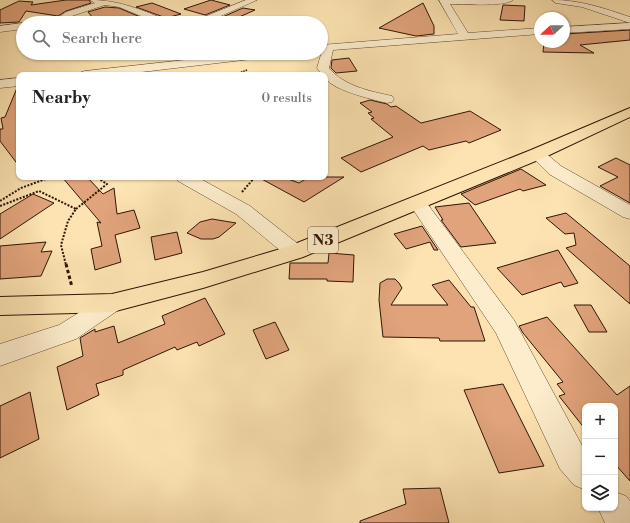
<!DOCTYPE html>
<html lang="en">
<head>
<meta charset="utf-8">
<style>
  body { margin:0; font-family:"Libre Bodoni",serif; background:#f6f6f6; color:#222 }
  .controls { position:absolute; right:12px; bottom:12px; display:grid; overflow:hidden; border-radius:8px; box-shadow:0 1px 3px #0004 }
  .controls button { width:36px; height:36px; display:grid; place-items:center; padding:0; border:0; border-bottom:1px solid #e0e0e0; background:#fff; color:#222; font:20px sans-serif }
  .compass { position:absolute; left:534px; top:12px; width:36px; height:36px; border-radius:50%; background:#fff; box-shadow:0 1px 3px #0004; rotate:248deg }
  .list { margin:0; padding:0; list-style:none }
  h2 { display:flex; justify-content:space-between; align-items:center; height:52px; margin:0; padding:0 16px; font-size:17px }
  h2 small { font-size:13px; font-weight:400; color:#767676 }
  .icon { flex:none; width:22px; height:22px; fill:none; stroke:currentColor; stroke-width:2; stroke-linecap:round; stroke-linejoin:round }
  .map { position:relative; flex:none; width:630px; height:523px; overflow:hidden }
  .search { position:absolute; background:#fff; box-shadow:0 1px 3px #0004; left:16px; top:16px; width:312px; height:44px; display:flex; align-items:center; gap:10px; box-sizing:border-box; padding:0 14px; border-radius:22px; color:#767676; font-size:15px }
  .panel { position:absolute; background:#fff; box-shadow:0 1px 3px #0004; left:16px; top:72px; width:312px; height:108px; border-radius:8px }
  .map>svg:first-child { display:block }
  .building { fill:#e0a37b; stroke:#2f1408 }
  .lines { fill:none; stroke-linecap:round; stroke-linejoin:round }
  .minor-casing { stroke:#624832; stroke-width:1 }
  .highway-casing { stroke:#2f1408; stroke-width:2 }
  .path-far2 { stroke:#2f1408; stroke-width:1.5; stroke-dasharray:1.5 1; stroke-linecap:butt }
  .path-far1 { stroke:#2f1408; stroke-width:2; stroke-dasharray:2 1.5; stroke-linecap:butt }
  .path { stroke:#2f1408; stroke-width:3; stroke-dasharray:3.5 2.5; stroke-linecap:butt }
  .minor { fill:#fdedcc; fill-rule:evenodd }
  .highway { fill:#fce3b1; fill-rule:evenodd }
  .labels { text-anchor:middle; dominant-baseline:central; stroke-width:3; stroke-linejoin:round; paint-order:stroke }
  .shield { fill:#fdedcc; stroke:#6d5543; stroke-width:1 }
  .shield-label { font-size:15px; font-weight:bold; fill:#2f1408 }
</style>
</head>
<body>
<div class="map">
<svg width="630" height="523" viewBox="0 0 630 523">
  <rect width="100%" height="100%" fill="#fce3b1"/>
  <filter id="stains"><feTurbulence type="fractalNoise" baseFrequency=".005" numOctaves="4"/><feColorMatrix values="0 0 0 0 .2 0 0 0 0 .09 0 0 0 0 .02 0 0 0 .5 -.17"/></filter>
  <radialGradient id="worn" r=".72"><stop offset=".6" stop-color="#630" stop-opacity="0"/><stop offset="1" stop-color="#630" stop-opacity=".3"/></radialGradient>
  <path class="building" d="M66 0H89L91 3 66 11 58 16 26 11 19 22 0 23V10L19 1 33 2 31 5Z
    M211 0 230 5 205 15 184 9Z
    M152 3 181 14 166 18 136 7Z
    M423 3 434 26V34L416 36 379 28Z
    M503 5 525 6 524 21 500 20Z
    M105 7 119 8 152 22 132 23 125 20 120 21 116 20 97 23 88 12Z
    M243 8 255 10 228 22 218 19Z
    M630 30V40L580 45 594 53 543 52 544 42H564V34Z
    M349 58 357 71 336 73 331 68 332 60Z
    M17 88H19V166L0 141V129H3L1 118 5 117Z
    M370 100 387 104 391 107 396 106 421 123 470 111 501 130 469 143 466 141 429 150 423 146 361 172 341 158 393 137 371 119 374 118 368 113 372 112 360 103Z
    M616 158 630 165V203L600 186 618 177 598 167Z
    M521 169 546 185 523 191 520 189 475 205 461 194Z
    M62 177H87L103 194 114 188 117 214 134 210 140 228 115 235 121 262 95 270 91 249 102 246 97 222 101 223Z
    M258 177H283L299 183 309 177H344L304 202Z
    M33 194 54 203 0 239V214Z
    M469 203 496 243 461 247 441 220H443L435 207Z
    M566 213 630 266V304L566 248 576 245 574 233 565 234 546 218Z
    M212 219 236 223 219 237 213 239H201L187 233 200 222Z
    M422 226 438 250H434L430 242 406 249 394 234Z
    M177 232 182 253 155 260 151 237Z
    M46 242 41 252 52 251 41 276 0 279V246Z
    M558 250 578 283 564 287 561 282 522 295 497 268Z
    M329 253 354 255 353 282 327 281V279H289L290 263H328Z
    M387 279H395L399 283 402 288 391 305H448L432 285 449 280 471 307H474L485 341H440L439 338 383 337 379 300 380 283Z
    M205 298 225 334 199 346 197 342 177 350 175 347 123 370V375L96 384 99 395 67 410 57 367 83 356 80 338 95 329V332L114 326 118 343 165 324 162 316Z
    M574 305H591L607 332H589Z
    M547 317 617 395 630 386V481L615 464V406H585V429L559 396 565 394 557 384 563 382 523 333 519 326Z
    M275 322 289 350 266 359 253 330Z
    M503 384 544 466 499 473 464 390Z
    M30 392 39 439 0 458V406Z
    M440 488 449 523H360V521L406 504 403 489Z"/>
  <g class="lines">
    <g class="minor-casing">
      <path id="minor" d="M90 0C121 0 141 10 169 21L171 23H158L119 7 105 5 72 16 62 23H51L66 12 95 3Z
        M246 0H257L205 23H192L194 21Z
        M439 0H513C505 7 462 4 450 4L468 33 540 28V34L333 50 329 68C344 86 369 91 392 96L394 99 392 102 387 103C375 100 325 89 325 75H322L317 68 322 51 321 45 458 34Z
        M552 0C581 0 603 8 630 17V23L582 7 556 3Z
        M23 23V29L0 32V26Z
        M630 23V29L564 33V27Z
        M248 53H282L277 56 116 75H79L81 72 85 71Z
        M19 78V86L0 88V80Z
        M537 149 543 151 561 166 630 205V219L623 217 549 174 529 154 531 151Z
        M176 177H197L250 206 302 247 305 252 302 257 295 259 288 257 236 214 178 181Z
        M417 196 423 198 514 320 585 451V490L574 485 560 469 496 333 408 202 411 198Z
        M112 294 120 297 124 303 120 309 76 339 0 366V344L59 325 104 297Z
        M615 492 626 496 630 501V523H605L598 508H615Z"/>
    </g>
    <g class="highway-casing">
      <path id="highway" d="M630 108V117L543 158 303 257 203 288 112 312 0 315V297L112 294 203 272 287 247 531 150Z"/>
    </g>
    <path class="path-far2" d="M234 75 247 70"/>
    <path class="path-far1" d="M242 192 255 177
      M0 201 21 188 51 177
      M0 206 39 191 76 209 68 221 61 245 66 265
      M76 209 107 184 96 177"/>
    <path class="path" d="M66 264 72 287"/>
    <use href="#minor" class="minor"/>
    <use href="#highway" class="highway"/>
  </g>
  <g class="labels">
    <rect class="shield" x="308" y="227" width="30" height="26" rx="3"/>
    <g class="shield-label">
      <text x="323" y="240">N3</text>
    </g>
  </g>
  <rect width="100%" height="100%" filter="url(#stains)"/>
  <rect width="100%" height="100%" fill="url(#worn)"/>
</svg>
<div class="controls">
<button>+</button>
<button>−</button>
<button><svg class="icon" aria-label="layers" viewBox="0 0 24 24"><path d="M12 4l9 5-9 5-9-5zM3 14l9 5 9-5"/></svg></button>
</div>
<svg class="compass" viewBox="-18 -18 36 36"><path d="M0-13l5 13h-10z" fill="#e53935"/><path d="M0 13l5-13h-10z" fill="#767676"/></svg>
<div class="search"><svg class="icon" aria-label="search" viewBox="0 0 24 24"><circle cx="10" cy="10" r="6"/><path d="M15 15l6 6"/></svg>Search here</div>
<section class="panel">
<h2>Nearby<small>0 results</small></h2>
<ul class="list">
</ul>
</section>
</div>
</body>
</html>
